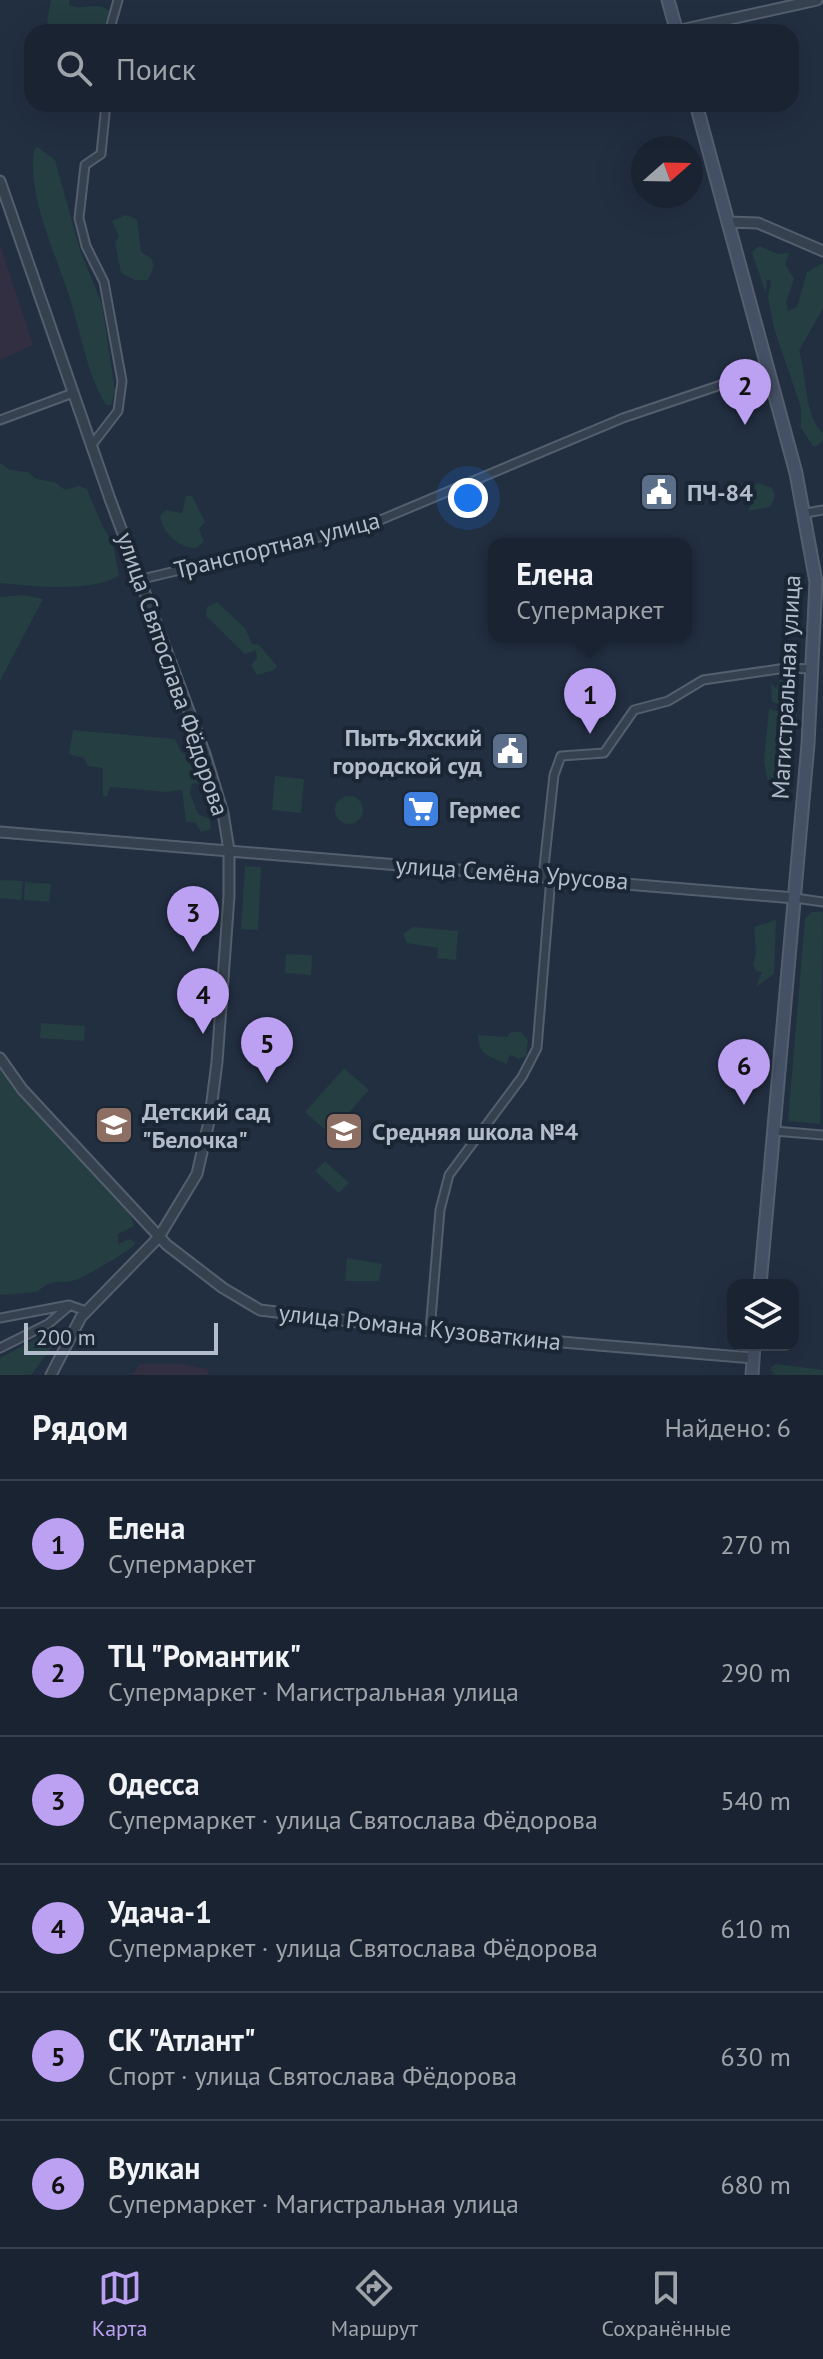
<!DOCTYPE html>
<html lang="ru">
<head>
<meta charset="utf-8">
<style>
  body { margin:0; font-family:"PT Sans",sans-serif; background:#232b39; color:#f1f3f6 }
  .controls { position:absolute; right:24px; bottom:24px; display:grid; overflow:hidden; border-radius:16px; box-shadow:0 8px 32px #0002 }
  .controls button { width:72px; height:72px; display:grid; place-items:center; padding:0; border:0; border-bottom:2px solid #38404d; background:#1a2331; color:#f1f3f6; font:40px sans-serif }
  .compass { position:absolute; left:631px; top:136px; width:72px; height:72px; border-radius:50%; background:#1a2331; box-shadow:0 8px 32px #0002; rotate:70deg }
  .scale { position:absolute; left:24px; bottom:20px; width:194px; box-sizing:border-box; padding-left:8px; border:4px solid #b2bccb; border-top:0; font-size:22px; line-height:28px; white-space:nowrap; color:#b2bccb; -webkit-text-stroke:6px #1b2635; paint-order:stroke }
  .you { position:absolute; left:468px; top:498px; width:28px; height:28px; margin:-20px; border:6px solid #fff; border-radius:50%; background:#1a73e8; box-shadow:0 0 0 12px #1a73e833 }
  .badge { display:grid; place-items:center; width:52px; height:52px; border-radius:50%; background:#bca0f2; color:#111; font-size:26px; font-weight:700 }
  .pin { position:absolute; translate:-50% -66px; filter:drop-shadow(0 2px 4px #0008) }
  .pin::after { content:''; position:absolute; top:42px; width:28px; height:24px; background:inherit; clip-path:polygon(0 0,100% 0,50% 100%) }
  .popup { position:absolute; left:488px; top:538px; width:204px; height:104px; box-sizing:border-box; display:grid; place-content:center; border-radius:16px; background:#1a2331; filter:drop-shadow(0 2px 6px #0005); font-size:26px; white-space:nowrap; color:#9fa4ab }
  .popup b { font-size:30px; color:#f1f3f6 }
  .popup::after { content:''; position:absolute; left:50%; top:100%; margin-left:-16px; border:16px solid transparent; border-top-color:#1a2331 }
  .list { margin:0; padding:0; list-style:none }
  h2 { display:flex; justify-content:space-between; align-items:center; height:104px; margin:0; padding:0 32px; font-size:34px }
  h2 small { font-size:26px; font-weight:400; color:#9fa4ab }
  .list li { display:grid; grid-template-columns:52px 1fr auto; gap:24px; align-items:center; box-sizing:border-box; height:128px; padding:0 32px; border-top:2px solid #38404d }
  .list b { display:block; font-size:30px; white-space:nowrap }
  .list p { margin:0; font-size:26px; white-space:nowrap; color:#9fa4ab }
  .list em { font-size:26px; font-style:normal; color:#9fa4ab }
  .icon { flex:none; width:44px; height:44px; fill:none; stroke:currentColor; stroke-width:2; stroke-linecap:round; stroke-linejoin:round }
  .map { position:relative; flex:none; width:823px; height:1375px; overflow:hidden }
  .search { position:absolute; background:#1a2331; box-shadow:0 8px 32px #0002; left:24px; right:24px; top:24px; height:88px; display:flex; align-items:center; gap:20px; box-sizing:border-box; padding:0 28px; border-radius:24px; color:#9fa4ab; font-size:30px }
  .sheet { height:872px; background:#1a2331 }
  nav { display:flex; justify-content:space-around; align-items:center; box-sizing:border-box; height:112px; border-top:2px solid #38404d; background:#1a2331; font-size:22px; color:#9fa4ab }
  nav a { display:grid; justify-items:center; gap:4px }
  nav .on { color:#bca0f2 }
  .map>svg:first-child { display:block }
  .medical { fill:#312f41 }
  .green { fill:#243e41 }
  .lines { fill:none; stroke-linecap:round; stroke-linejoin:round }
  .minor-casing { stroke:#545f6e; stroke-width:11 }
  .tertiary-casing { stroke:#545f6e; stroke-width:13 }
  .secondary-casing { stroke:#545f6e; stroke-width:15 }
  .minor { stroke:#364150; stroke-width:7 }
  .tertiary { stroke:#364150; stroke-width:9 }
  .secondary { stroke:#445064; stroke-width:11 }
  .labels { text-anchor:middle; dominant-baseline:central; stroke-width:8; stroke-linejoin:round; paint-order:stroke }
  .poi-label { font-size:24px; font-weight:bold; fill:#b2bccb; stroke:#1b2635; text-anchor:start }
  .street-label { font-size:24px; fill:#b2bccb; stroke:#1b2635 }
</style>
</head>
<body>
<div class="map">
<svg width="823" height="1375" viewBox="0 0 823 1375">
  <rect width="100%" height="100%" fill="#222f41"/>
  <path class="medical" d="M0 245 33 345 0 360Z
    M140 1364H181L207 1369 209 1375H132Z"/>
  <path class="green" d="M51 0H69V5C85 12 96 0 109 11L104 29 94 24 87 27 88 32 51 31 47 21Z
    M37 147 55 160 80 250 102 304 115 391 111 405H106C86 371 82 337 70 299 56 253 27 198 34 150Z
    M125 215 137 219 141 252 151 258 154 266 148 280H135L121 273 115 242 119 236 112 221Z
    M759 246 778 254 789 253 785 264 794 279 786 302 788 311 797 307 807 272 823 263V308L799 351C807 374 804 418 823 433V440L817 446H813L801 428V408L774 328 768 297 771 281 767 280 766 294 752 252Z
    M0 463 10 470 28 472 36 479 54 482 65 490 79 486 87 489C92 501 104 533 112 540L119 575C96 593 29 586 0 583Z
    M759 483 772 488 775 497 770 507 748 511 757 491 754 485Z
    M186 496H192L205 522 199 529 204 542 196 548C180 548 162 533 160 516L166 510 182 513Z
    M24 595 43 599 0 681V597Z
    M217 602 245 628 252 644 259 645 277 666 274 670 257 675 251 665 257 658 256 650 245 654 206 616 207 607Z
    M794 675 798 682 791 704 797 714V730L790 741 787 790 782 792 767 779 764 760 769 709 776 711 783 707 772 701 771 683 776 689 780 679 791 682 790 676Z
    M73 730 175 739 180 750 198 768 200 783 192 784 190 793 198 814 210 819 211 829 201 832 195 822H186L182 790 165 792 110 787 107 796H103V768L88 766 84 758 69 754Z
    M275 776 304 779 301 813 272 810Z
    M335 810a14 14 0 1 1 28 0a14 14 0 1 1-28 0Z
    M245 866 261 867 258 930 241 929Z
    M0 880 23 881 21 900 0 898Z
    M25 882 51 884 49 902 24 900Z
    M812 912H823L820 1124 788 1121 805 919Z
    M776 920 774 974 756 987 762 972 756 971 753 964 756 954 754 927Z
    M413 927 458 931 456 960 437 958 438 948 407 943 403 934Z
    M286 954 312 955 311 975 285 973Z
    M41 1023 85 1026 84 1041 40 1038Z
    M511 1032H521L528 1040 526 1056 519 1059 510 1055 506 1064C491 1056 478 1057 478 1035L507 1037Z
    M0 1068 131 1216 134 1226 118 1234V1244L130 1239 136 1243C133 1249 88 1275 78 1279 57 1287 59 1274 37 1292L0 1295Z
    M344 1068 369 1090 330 1134 305 1112Z
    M325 1161 349 1183 339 1193 315 1171Z
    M347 1258 382 1264 379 1281H345Z
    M45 1334 54 1335 57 1340 31 1375H0V1358Z
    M776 1364 823 1370V1375H774L770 1368Z"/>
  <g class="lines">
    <g class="minor-casing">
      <path id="minor" d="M109 32 118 0
        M0 420 73 393
        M91 446 118 411 122 381 104 282 86 246 79 218 85 165 101 154 106 104
        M806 513 823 510
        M142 579 366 526 623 418 768 369
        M543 876 554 775 561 756 604 753 634 710 668 701 703 680 786 668 813 669
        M795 898 823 902
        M774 1131 823 1135
        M0 1318 69 1305 86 1311
        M430 1331 440 1210 449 1175 522 1077 537 1048 551 877
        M0 1348 48 1324 68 1307"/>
    </g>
    <g class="tertiary-casing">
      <path id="tertiary" d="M676 31 817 0
        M0 181 110 499 205 754 223 813 229 850V896L217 1062 210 1117 197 1174 159 1237 81 1317 51 1375
        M729 222 758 223 823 251
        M0 832 795 898
        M0 1058 22 1089 167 1245 223 1288 260 1310 430 1331 753 1358"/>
    </g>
    <g class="secondary-casing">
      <path id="secondary" d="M668 0 677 32
        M696 104 796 473 816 582 808 744 760 1285
        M752 1375 754 1345"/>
    </g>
    <use href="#minor" class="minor"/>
    <use href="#tertiary" class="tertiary"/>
    <use href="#secondary" class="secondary"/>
  </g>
  <defs>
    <g id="civic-square" transform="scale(2)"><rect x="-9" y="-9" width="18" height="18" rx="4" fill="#5c6f8a" stroke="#1b2635"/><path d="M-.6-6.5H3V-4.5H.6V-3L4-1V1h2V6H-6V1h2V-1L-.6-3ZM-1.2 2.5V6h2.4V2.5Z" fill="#fff"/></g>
    <g id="supermarket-square" transform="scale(2)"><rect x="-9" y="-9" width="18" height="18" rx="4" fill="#3f7fe0" stroke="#1b2635"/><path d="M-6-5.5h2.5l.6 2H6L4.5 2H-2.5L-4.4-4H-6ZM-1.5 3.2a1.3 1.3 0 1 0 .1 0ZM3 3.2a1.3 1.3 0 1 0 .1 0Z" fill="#fff"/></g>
    <g id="school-square" transform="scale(2)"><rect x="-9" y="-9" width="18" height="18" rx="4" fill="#8d6e63" stroke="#1b2635"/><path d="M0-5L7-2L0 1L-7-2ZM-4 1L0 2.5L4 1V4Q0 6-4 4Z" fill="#fff"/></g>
  </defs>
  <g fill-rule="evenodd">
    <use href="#civic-square" x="659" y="492"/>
    <use href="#civic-square" x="510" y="751"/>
    <use href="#supermarket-square" x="421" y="809"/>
    <use href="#school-square" x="114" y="1125"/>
    <use href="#school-square" x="344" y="1131"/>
  </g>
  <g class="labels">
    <g class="poi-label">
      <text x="687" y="492">ПЧ-84</text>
      <text x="482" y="737" text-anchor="end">Пыть-Яхский<tspan x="482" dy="28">городской суд</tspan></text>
      <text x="449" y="809">Гермес</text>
      <text x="142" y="1111">Детский сад<tspan x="142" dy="28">"Белочка"</tspan></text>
      <text x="372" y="1131">Средняя школа №4</text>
    </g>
    <g class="street-label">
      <text transform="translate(277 545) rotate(-14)">Транспортная улица</text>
      <text transform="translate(173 674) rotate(71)">улица Святослава Фёдорова</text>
      <text transform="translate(786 687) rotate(-87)">Магистральная улица</text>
      <text transform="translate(512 873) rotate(4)">улица Семёна Урусова</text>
      <text transform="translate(420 1327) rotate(6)">улица Романа Кузоваткина</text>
    </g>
  </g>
</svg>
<div class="controls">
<button><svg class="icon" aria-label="layers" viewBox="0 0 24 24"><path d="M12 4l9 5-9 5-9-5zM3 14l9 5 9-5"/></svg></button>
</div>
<svg class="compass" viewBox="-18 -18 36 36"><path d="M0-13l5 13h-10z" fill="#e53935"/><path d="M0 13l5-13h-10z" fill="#9fa4ab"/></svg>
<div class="scale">200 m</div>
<div class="you"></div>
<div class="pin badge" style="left:590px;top:734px">1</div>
<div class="popup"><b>Елена</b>Супермаркет</div>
<div class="pin badge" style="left:745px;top:425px">2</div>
<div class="pin badge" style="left:193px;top:952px">3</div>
<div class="pin badge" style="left:203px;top:1034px">4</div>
<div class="pin badge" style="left:267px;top:1083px">5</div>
<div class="pin badge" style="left:744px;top:1105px">6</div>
<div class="search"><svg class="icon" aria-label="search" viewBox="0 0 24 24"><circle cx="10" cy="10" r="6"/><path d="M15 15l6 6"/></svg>Поиск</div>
</div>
<section class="sheet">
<h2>Рядом<small>Найдено: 6</small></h2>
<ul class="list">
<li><span class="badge">1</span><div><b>Елена</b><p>Супермаркет</p></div><em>270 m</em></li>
<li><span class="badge">2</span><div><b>ТЦ &quot;Романтик&quot;</b><p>Супермаркет · Магистральная улица</p></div><em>290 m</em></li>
<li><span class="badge">3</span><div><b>Одесса</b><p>Супермаркет · улица Святослава Фёдорова</p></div><em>540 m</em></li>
<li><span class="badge">4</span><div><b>Удача-1</b><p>Супермаркет · улица Святослава Фёдорова</p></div><em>610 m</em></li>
<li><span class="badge">5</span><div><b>СК &quot;Атлант&quot;</b><p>Спорт · улица Святослава Фёдорова</p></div><em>630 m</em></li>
<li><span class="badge">6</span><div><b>Вулкан</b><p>Супермаркет · Магистральная улица</p></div><em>680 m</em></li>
</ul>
</section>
<nav>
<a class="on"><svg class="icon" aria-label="map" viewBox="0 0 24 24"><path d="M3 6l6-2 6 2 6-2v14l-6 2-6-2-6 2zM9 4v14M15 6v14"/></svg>Карта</a>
<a><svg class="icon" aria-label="directions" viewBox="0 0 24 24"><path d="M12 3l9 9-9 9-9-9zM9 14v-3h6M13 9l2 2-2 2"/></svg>Маршрут</a>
<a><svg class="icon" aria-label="saved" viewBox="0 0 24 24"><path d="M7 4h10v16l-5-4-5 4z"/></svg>Сохранённые</a>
</nav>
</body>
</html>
